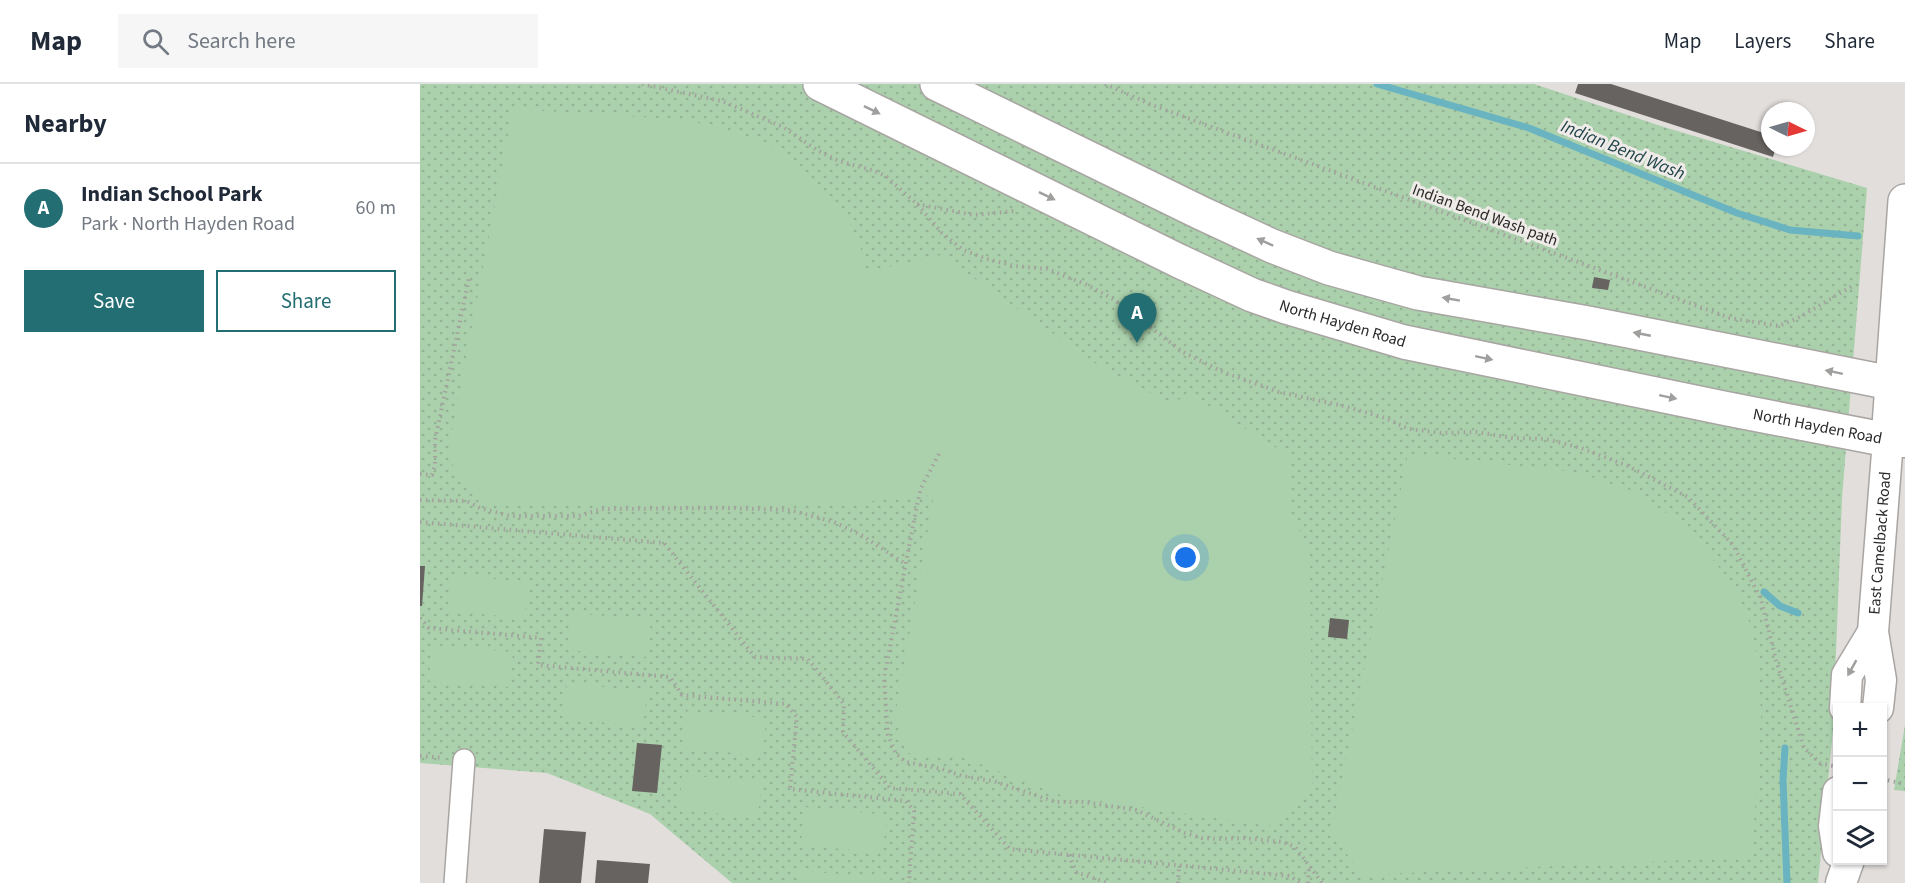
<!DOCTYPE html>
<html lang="en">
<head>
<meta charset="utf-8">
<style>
  body { margin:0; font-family:"Source Sans 3",sans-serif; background:#f6f6f7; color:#1f2937 }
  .controls { position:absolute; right:18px; bottom:18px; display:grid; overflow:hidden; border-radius:0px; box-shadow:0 2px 4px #0004 }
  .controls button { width:54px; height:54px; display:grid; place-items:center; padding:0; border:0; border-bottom:2px solid #e0e1e3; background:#fff; color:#1f2937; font:30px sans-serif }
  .compass { position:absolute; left:1341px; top:18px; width:54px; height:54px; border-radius:50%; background:#fff; box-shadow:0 2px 4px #0004; rotate:95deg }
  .you { position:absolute; left:766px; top:474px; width:21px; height:21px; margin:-15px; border:4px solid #fff; border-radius:50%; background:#1a73e8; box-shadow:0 0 0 9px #1a73e833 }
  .badge { display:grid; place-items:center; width:39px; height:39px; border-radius:50%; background:#236e72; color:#fff; font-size:20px; font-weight:700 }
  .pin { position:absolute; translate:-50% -50px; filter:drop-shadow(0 2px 3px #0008) }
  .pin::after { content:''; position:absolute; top:32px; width:21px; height:18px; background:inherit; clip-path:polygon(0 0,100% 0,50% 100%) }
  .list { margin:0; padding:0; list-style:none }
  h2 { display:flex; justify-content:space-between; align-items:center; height:78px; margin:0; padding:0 24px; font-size:26px }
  h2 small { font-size:20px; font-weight:400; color:#747a83 }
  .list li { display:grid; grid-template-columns:39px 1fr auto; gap:18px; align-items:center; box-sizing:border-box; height:90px; padding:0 24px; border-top:2px solid #e0e1e3 }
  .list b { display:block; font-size:22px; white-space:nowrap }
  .list p { margin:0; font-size:20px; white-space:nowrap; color:#747a83 }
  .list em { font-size:20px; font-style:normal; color:#747a83 }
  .actions { display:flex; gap:12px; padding:18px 24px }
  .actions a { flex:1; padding:14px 0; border:2px solid #236e72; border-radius:0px; text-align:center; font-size:21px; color:#236e72 }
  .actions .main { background:#236e72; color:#fff }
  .icon { flex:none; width:33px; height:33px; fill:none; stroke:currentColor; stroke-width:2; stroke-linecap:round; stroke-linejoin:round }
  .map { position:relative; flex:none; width:1485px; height:799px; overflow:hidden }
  header { display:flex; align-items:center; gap:36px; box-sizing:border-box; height:84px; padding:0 30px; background:#fff; border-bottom:2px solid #e0e1e3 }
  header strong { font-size:28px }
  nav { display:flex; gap:33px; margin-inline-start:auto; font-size:21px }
  .search { width:420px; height:54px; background:#f6f6f7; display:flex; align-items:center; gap:15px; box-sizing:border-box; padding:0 21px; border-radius:0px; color:#747a83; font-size:22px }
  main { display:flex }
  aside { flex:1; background:#fff }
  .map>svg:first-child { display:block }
  .grass { fill:url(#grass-dots) }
  .pitch { fill:#abd1ac }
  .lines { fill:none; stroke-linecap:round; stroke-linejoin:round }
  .stream { stroke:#6ab4c1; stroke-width:7 }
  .building { fill:#666361 }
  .street-casing { stroke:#a8a5a2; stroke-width:24 }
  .secondary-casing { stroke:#a8a5a2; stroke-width:33 }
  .primary-casing { stroke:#a8a5a2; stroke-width:36 }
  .path { stroke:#a3a09e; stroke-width:4; stroke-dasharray:1.5 4.5; stroke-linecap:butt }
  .street { stroke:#fff; stroke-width:21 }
  .secondary { stroke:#fff; stroke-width:30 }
  .primary { stroke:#fff; stroke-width:33 }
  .oneway { fill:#9f9f9e }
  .labels { text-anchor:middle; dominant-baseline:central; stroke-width:6; stroke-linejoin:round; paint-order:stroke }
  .street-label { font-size:16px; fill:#2a2928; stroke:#efebe9 }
  .water-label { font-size:18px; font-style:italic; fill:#1f4349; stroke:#efebe9 }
</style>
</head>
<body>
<header>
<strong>Map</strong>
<div class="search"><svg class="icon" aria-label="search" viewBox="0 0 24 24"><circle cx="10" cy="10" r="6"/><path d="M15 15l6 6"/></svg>Search here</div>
<nav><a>Map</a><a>Layers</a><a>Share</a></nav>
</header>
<main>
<aside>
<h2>Nearby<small></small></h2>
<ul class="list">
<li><span class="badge">A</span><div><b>Indian School Park</b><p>Park · North Hayden Road</p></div><em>60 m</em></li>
</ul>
<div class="actions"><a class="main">Save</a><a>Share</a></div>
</aside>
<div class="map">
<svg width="1485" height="799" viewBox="0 0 1485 799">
  <defs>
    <pattern id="grass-dots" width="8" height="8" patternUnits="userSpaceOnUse" patternTransform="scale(1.5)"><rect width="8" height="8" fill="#abd1ac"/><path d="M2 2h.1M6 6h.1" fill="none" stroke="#93b394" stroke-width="1.8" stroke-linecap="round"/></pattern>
  </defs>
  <rect width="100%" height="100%" fill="#e2dedc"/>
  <path class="grass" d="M0 0H1114L1244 43 1447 104 1422 414 1413 646 1398 799H312L230 730 127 689 0 679Z
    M1485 641V707L1474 706Z"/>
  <path class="pitch" d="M93 25 269 36 343 57 376 77 426 132 441 165 447 188 521 171 675 279 749 319 771 311 871 373 870 432 890 463 892 708 849 742 640 711 542 673 486 669 475 632 514 411 434 419 87 422 59 417 44 402 33 384 30 358Z
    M988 370 1156 388 1210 406 1265 441 1314 502 1332 544 1339 587 1341 633 1332 773 943 791 911 750Z
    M31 491 108 498 105 534 28 527Z
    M151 529 231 536 228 573 147 566Z
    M11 561 93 568 90 603 9 597Z
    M147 599 227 608 223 643 143 634Z
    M267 627 346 634 343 672 264 664Z
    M262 691 341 698 338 733 259 726Z
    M384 723 467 731 463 769 381 761Z
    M379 787 461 793 460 799H378Z"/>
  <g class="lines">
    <path class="stream" d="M957 0 1109 44 1317 129 1370 146 1438 152
      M1344 508 1360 522 1378 529
      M1365 664 1363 696 1367 799"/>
  </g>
  <path class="building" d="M1158 0H1191L1350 51V63H1356L1353 73 1155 9Z
    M1174 193 1190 196 1188 206 1172 204Z
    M0 482H5L2 522H0Z
    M910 534 929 536 927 555 908 553Z
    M217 659 242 661 237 709 212 707Z
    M124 745 166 748 161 799H119Z
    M177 776 230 780 228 799H175Z"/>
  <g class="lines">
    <g class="street-casing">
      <path id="street" d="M35 799 44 676"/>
    </g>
    <g class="secondary-casing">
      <g id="secondary">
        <path d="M1425 624 1427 591 1453 548"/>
        <path id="s1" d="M1458 624 1461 596 1453 548 1468 356 1485 358"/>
        <path d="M1418 708 1414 742 1418 768"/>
        <path d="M1421 799 1429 776"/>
      </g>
    </g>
    <g class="primary-casing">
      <g id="primary">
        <path id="s2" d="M400 0 759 177 832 211 866 223 984 258 1308 325 1468 356 1485 117"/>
        <path d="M517 0 781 129 852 162 909 184 998 209 1168 239 1471 299"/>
      </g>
    </g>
    <path class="path" d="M222 0 302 17 363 43 397 66 419 77 455 87 467 93 497 120 522 149 543 166 567 175 595 182 627 185 665 200 693 215 763 268 803 288 859 308 920 321 965 334 989 345 1021 349 1057 348 1093 354 1126 355 1161 364 1208 382 1268 413 1313 461 1341 515 1356 576 1384 664 1400 679 1413 682
      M685 0 732 21 1310 234 1359 242 1380 233 1434 201
      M497 120 554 131 594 127
      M519 370 501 404 497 421 464 594 468 651 476 670 486 678 522 685 542 692 573 697 636 718H663L716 726 765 749 782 754 799 755 823 754 863 758 875 763 902 799
      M0 390 12 391 15 381V356L49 194
      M0 416 47 417 60 424 90 432H159L182 425 306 424 370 426 414 438 443 452 484 479
      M0 438 244 459 335 573 388 575 424 620 423 648 470 704 540 710 590 765 869 792 881 799
      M0 534 9 544 121 554 118 581 250 593 262 611 366 620 377 633 370 705 486 717 494 727 489 799
      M0 672 23 674
      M1462 695 1485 700
      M649 771 656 788 687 799
      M758 799 759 781
      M888 799 889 782"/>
    <use href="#street" class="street"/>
    <use href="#secondary" class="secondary"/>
    <use href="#primary" class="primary"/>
  </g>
  <defs><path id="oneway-solid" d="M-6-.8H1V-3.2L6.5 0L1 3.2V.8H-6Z" transform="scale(1.5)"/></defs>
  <g class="oneway">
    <use href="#oneway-solid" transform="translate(452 26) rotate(26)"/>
    <use href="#oneway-solid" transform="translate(627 112) rotate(26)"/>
    <use href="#oneway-solid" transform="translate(845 158) rotate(-156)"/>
    <use href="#oneway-solid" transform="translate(1031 215) rotate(-170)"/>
    <use href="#oneway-solid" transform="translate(1222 250) rotate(-169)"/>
    <use href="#oneway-solid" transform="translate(1064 274) rotate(12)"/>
    <use href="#oneway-solid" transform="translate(1414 288) rotate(-168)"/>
    <use href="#oneway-solid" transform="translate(1248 313) rotate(12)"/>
    <use href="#oneway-solid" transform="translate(1432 584) rotate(119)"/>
  </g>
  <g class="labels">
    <g class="street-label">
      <text transform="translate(1065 131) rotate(20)">Indian Bend Wash path</text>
      <text stroke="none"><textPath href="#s2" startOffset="576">North Hayden Road</textPath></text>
      <text stroke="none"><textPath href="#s2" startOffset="1062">North Hayden Road</textPath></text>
      <text stroke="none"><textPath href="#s1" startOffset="166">East Camelback Road</textPath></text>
    </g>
    <g class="water-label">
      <text transform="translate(1203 66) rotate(22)">Indian Bend Wash</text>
    </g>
  </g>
</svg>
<div class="controls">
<button>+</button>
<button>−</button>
<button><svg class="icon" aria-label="layers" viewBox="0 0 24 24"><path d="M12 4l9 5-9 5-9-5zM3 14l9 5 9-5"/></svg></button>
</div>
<svg class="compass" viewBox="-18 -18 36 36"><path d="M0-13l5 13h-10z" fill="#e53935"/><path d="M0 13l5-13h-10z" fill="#747a83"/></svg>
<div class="you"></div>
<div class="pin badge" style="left:717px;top:259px">A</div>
</div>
</main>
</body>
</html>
